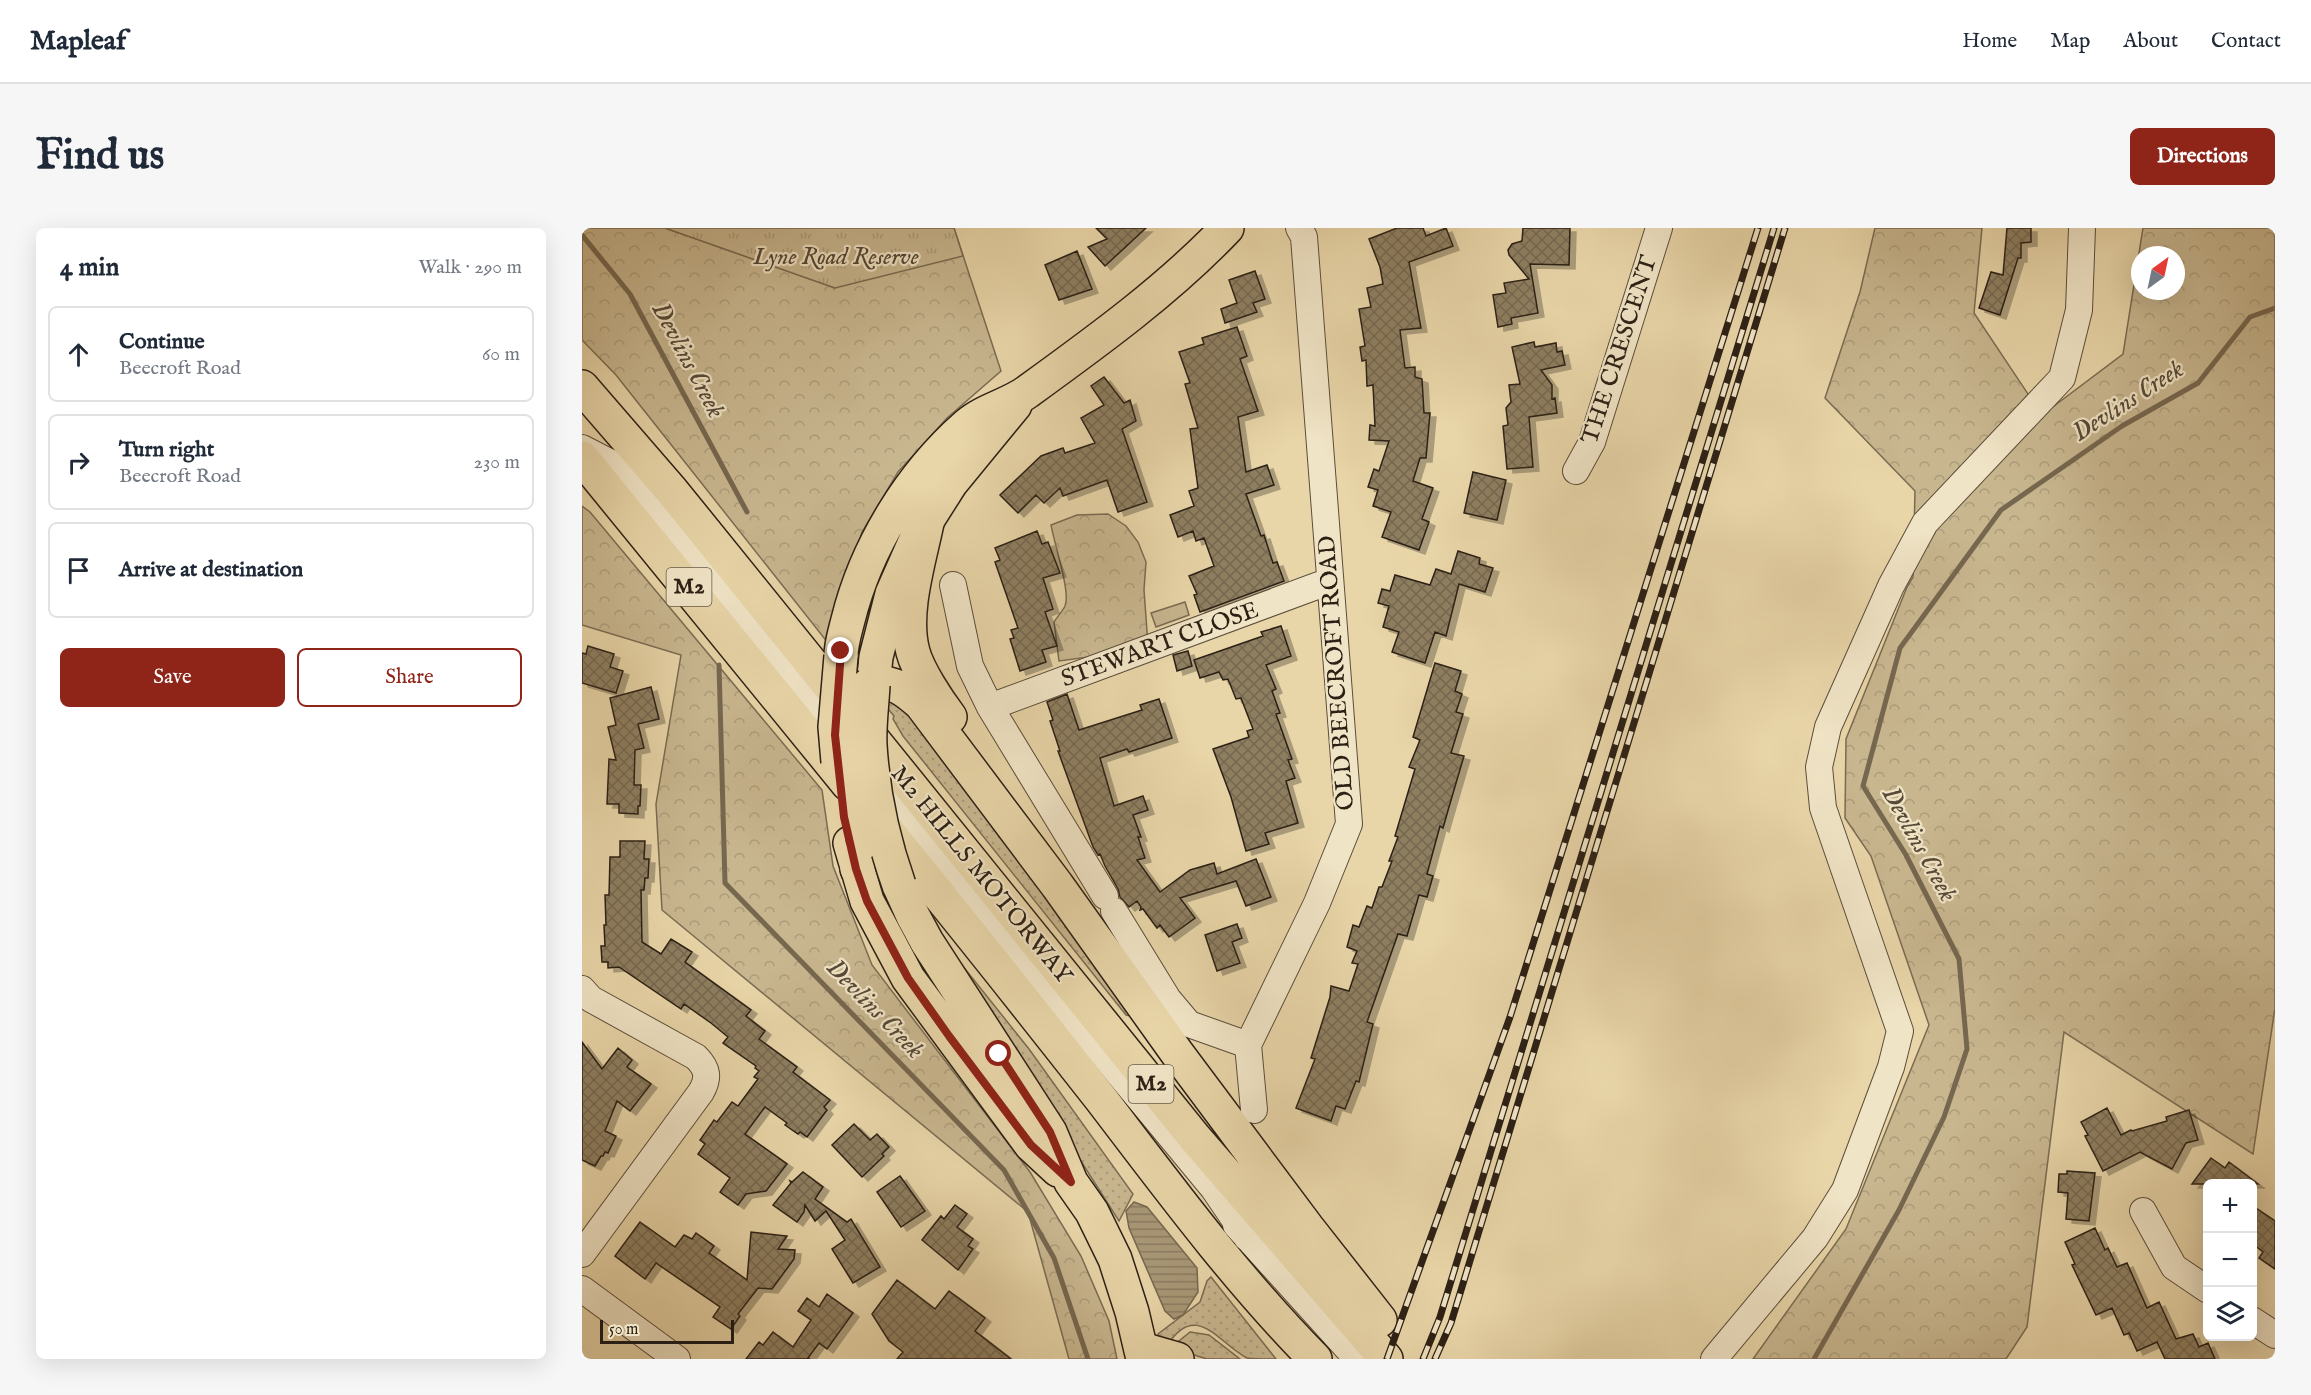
<!DOCTYPE html>
<html lang="en">
<head>
<meta charset="utf-8">
<style>
  body { margin:0; font-family:"IM FELL English",serif; background:#f6f6f7; color:#1f2937 }
  .controls { position:absolute; right:18px; bottom:18px; display:grid; overflow:hidden; border-radius:9px; box-shadow:0 6px 24px #0002 }
  .controls button { width:54px; height:54px; display:grid; place-items:center; padding:0; border:0; border-bottom:2px solid #e0e1e3; background:#fff; color:#1f2937; font:30px sans-serif }
  .compass { position:absolute; left:1549px; top:18px; width:54px; height:54px; border-radius:50%; background:#fff; box-shadow:0 6px 24px #0002; rotate:33deg }
  .scale { position:absolute; left:18px; bottom:15px; width:134px; box-sizing:border-box; padding-left:6px; border:3px solid #2c2015; border-top:0; font-size:16px; line-height:21px; white-space:nowrap; color:#2c2015; -webkit-text-stroke:4px #f0e4c6; paint-order:stroke }
  .stop { position:absolute; width:18px; height:18px; margin:-14px; border:4px solid #8f2418; border-radius:50%; background:#fff }
  .stop.end { background:#8f2418; border-color:#fff; box-shadow:0 2px 6px #0008 }
  .list { margin:0; padding:0; list-style:none }
  h2 { display:flex; justify-content:space-between; align-items:center; height:78px; margin:0; padding:0 24px; font-size:26px }
  h2 small { font-size:20px; font-weight:400; color:#747a83 }
  .list li { display:grid; grid-template-columns:39px 1fr auto; gap:18px; align-items:center; box-sizing:border-box; height:96px; margin:0 12px 12px; padding:0 12px; border:2px solid #e0e1e3; border-radius:9px }
  .list b { display:block; font-size:22px; white-space:nowrap }
  .list p { margin:0; font-size:20px; white-space:nowrap; color:#747a83 }
  .list em { font-size:20px; font-style:normal; color:#747a83 }
  .actions { display:flex; gap:12px; padding:18px 24px }
  .actions a { flex:1; padding:14px 0; border:2px solid #8f2418; border-radius:9px; text-align:center; font-size:21px; color:#8f2418 }
  .actions .main { background:#8f2418; color:#fff }
  .icon { flex:none; width:33px; height:33px; fill:none; stroke:currentColor; stroke-width:2; stroke-linecap:round; stroke-linejoin:round }
  .map { position:relative; flex:none; width:1693px; height:1131px; overflow:hidden; border-radius:9px }
  header { display:flex; align-items:center; gap:36px; box-sizing:border-box; height:84px; padding:0 30px; background:#fff; border-bottom:2px solid #e0e1e3 }
  header strong { font-size:28px }
  nav { display:flex; gap:33px; margin-inline-start:auto; font-size:21px }
  .intro { display:flex; align-items:center; justify-content:space-between; box-sizing:border-box; height:144px; padding:0 36px }
  h1 { margin:0; font-size:42px }
  .button { padding:15px 27px; border-radius:9px; background:#8f2418; color:#fff; font-size:21px; font-weight:700 }
  main { display:flex; gap:36px; padding:0 36px }
  aside { flex:1; background:#fff; border-radius:9px; box-shadow:0 6px 24px #0002 }
  .map>svg:first-child { display:block }
  .grass { fill:#c8b68f; stroke:#7a6b52; stroke-width:1.5 }
  .forest { fill:url(#forest-crowns); stroke:#7a6b52; stroke-width:1.5; fill-rule:evenodd }
  .park { fill:url(#park-tufts); stroke:#7a6b52; stroke-width:1.5 }
  .garden { fill:url(#garden-dots); stroke:#7a6b52; stroke-width:1.5 }
  .water { fill:url(#water-rules); stroke:#76674f; stroke-width:1.5 }
  .lines { fill:none; stroke-linecap:round; stroke-linejoin:round }
  .stream { stroke:#76674f; stroke-width:5 }
  .building { fill:url(#building-cross-hatch); stroke:#2c2015; stroke-width:1.5; filter:url(#shadow) }
  .minor-casing { stroke:#5b4d3a; stroke-width:28 }
  .major-casing { stroke:#2c2015; stroke-width:36 }
  .highway-casing { stroke:#2c2015; stroke-width:36 }
  .minor { stroke:#f0e4c6; stroke-width:26 }
  .major { stroke:#e8d5a8; stroke-width:33 }
  .highway { stroke:#e8d5a8; stroke-width:33 }
  .rail-casing { stroke:#2c2015; stroke-width:7 }
  .rail { stroke:#f0e4c6; stroke-width:4.5; stroke-dasharray:14; stroke-linecap:butt }
  .major-bridge-casing { stroke:#2c2015; stroke-width:36; stroke-linecap:butt }
  .highway-bridge-casing { stroke:#2c2015; stroke-width:36; stroke-linecap:butt }
  .major-bridge { stroke:#e8d5a8; stroke-width:33 }
  .highway-bridge { stroke:#e8d5a8; stroke-width:33 }
  .route { stroke:#8f2418; stroke-width:8 }
  .labels { text-anchor:middle; dominant-baseline:central; stroke-width:4.5; stroke-linejoin:round; paint-order:stroke }
  .shield { fill:#f0e4c6; stroke:#675b4a; stroke-width:1.5 }
  .shield-label { font-size:22px; font-weight:bold; fill:#2c2015 }
  .park-label { font-size:24px; font-style:italic; fill:#534634; stroke:#f0e4c6 }
  .street-label { font-size:24px; fill:#2c2015; stroke:#f0e4c6 }
  .water-label { font-size:26px; font-style:italic; fill:#574a37; stroke:#f0e4c6 }
</style>
</head>
<body>
<header>
<strong>Mapleaf</strong>
<nav><a>Home</a><a>Map</a><a>About</a><a>Contact</a></nav>
</header>
<div class="intro"><h1>Find us</h1><a class="button">Directions</a></div>
<main>
<aside>
<h2>4 min<small>Walk · 290 m</small></h2>
<ul class="list">
<li><svg class="icon" aria-label="ahead" viewBox="0 0 24 24"><path d="M12 20V5M6 11l6-6 6 6"/></svg><div><b>Continue</b><p>Beecroft Road</p></div><em>60 m</em></li>
<li><svg class="icon" aria-label="right" viewBox="0 0 24 24"><path d="M7 20v-9h11M14 6l5 5-5 5"/></svg><div><b>Turn right</b><p>Beecroft Road</p></div><em>230 m</em></li>
<li><svg class="icon" aria-label="arrive" viewBox="0 0 24 24"><path d="M6 21V4h12l-3 4 3 4H6"/></svg><div><b>Arrive at destination</b></div></li>
</ul>
<div class="actions"><a class="main">Save</a><a>Share</a></div>
</aside>
<div class="map">
<svg width="1693" height="1131" viewBox="0 0 1693 1131">
  <defs>
    <pattern id="forest-crowns" width="20" height="18" patternUnits="userSpaceOnUse" patternTransform="scale(1.5)"><rect width="20" height="18" fill="#c8b68f"/><path d="M2 6a3 3 0 1 1 6 0M12 15a3 3 0 1 1 6 0" fill="none" stroke="#ac9c7a"/></pattern>
    <pattern id="park-tufts" width="24" height="20" patternUnits="userSpaceOnUse" patternTransform="scale(1.5)"><rect width="24" height="20" fill="#c8b68f"/><path d="M3 7l-1-3M5 7V3M7 7l1-3M15 17l-1-3M17 17v-4M19 17l1-3" fill="none" stroke="#ac9c7a"/></pattern>
    <pattern id="garden-dots" width="8" height="8" patternUnits="userSpaceOnUse" patternTransform="scale(1.5)"><rect width="8" height="8" fill="#c8b68f"/><path d="M2 2h.1M6 6h.1" fill="none" stroke="#ac9c7a" stroke-width="1.8" stroke-linecap="round"/></pattern>
    <pattern id="water-rules" width="6" height="5" patternUnits="userSpaceOnUse" patternTransform="scale(1.5)"><rect width="6" height="5" fill="#a89776"/><path d="M0 2.5h6" fill="none" stroke="#897b60"/></pattern>
    <pattern id="building-cross-hatch" width="8" height="8" patternUnits="userSpaceOnUse" patternTransform="scale(1.5)"><rect width="8" height="8" fill="#8e7e61"/><path d="M0 0l8 8M0 8l8-8" fill="none" stroke="#74674f"/></pattern>
    <filter id="shadow"><feDropShadow dx="6" dy="4" stdDeviation="0" flood-color="#0004"/></filter>
  </defs>
  <rect width="100%" height="100%" fill="#e8d5a8"/>
  <filter id="stains"><feTurbulence type="fractalNoise" baseFrequency=".00333" numOctaves="4"/><feColorMatrix values="0 0 0 0 .2 0 0 0 0 .09 0 0 0 0 .02 0 0 0 .5 -.17"/></filter>
  <radialGradient id="worn" r=".72"><stop offset=".6" stop-color="#630" stop-opacity="0"/><stop offset="1" stop-color="#630" stop-opacity=".3"/></radialGradient>
  <path class="grass" d="M603 374 607 387 574 399 569 385Z"/>
  <path class="forest" d="M0 0H83L253 60 335 0H372L419 143 365 190 316 244 280 304 246 415 34 147 0 112Z
    M1293 0H1400L1392 85 1460 187 1541 126 1561 0H1693V780L1671 926 1482 804 1445 1099 1424 1131H1171L1264 1001 1347 797 1289 628 1263 590 1264 511 1325 359 1331 349 1333 263 1243 170 1278 64ZM1558 27H1594V63H1558Z
    M0 278 8 284 240 562 251 638 290 737 448 944 499 1028 527 1093 535 1131H487L446 984 80 682 74 576 99 427 0 397Z
    M526 286 544 298 556 314 564 334 562 362 566 417 529 426 477 433 472 394C475 389 480 384 483 378 489 365 472 315 469 297L495 287Z"/>
  <path class="park" d="M83 0H372L381 28 253 60Z"/>
  <path class="garden" d="M303 469 331 483 554 789 544 787 321 508 311 491 312 488 301 475Z
    M352 702 447 821 551 966 537 993Z
    M629 1049 694 1131C686 1131 673 1131 665 1130 636 1115 614 1071 584 1119L580 1117 576 1106 618 1074 625 1053Z
    M608 1104 627 1107 658 1131H625L593 1121 592 1117Z"/>
  <path class="water" d="M552 974 565 979 615 1040 616 1064 601 1087 592 1091 583 1083 547 1000 544 983Z"/>
  <g class="lines">
    <path class="stream" d="M0 7 48 66 165 284
      M137 437 143 655 422 942 472 1030 506 1131
      M1232 1131 1317 982 1362 889 1385 821 1377 731 1324 627 1281 558 1318 420 1419 282 1540 198 1616 155 1668 89 1693 80"/>
  </g>
  <path class="building" d="M514 0H564L523 38 506 19 525 11Z
    M815 0H841L844 8 864 0 871 18 827 34 839 100 818 102 823 140 833 139V149L840 151 842 185H848L844 230H838L831 253 851 260 840 291 847 294 837 322 800 309 809 284 791 278 796 262 786 259 792 241 797 243 807 213 787 212 788 197 793 198 791 157 785 158 784 132 780 133 778 119 783 118 777 81 789 79 785 60 801 56 798 39 787 11Z
    M941 0H988L987 37 948 36 956 85 929 90 930 96 916 99 911 67 924 65 922 55 947 51 927 27 926 22 930 16 940 13Z
    M1425 0H1449V14L1439 15V30H1436L1418 87 1397 80 1409 44 1421 47Z
    M495 23 510 61 477 72 463 37Z
    M673 43 683 71 671 75 675 84 643 95 639 81 655 75 647 52Z
    M655 99 665 128 658 131 676 183 656 189 664 244 685 237 692 257 664 266 679 308 682 307 691 335 695 334 702 353 618 384 612 367 615 366 607 348 632 338 622 310 614 313 611 303 596 309 588 287 612 278 607 263 616 260 608 201 616 200 603 156 608 155 597 124 622 116 620 110Z
    M952 114 953 119 974 115 975 124 980 123 983 137 959 142 970 157V171L973 170 975 185 947 189 951 239 925 241 921 198 926 197 924 180 929 174 927 157 938 156 930 119Z
    M522 149 542 175 548 172 554 193 540 201 565 274 536 284 525 252 481 268 478 260 462 275 454 267 436 285 418 267 459 228 481 220 483 225 513 215 499 190 522 177 509 158Z
    M891 244 924 252 915 292 882 285Z
    M455 303 460 316 466 314 478 345 461 350 471 381 463 384 475 418 460 422 464 434 438 443 428 411 432 410 429 402 436 400 413 334 418 332 413 320Z
    M876 323 898 330 897 336 911 340 903 364 877 356 864 408 853 404 843 435 810 424 817 404 801 399 807 378 796 375 800 361 808 363 813 347 848 357 854 341 869 346Z
    M699 398 709 428 684 437 694 461 690 463 698 485 694 486 710 531 706 532 713 550 704 553 716 595 683 605 687 616 664 623 649 569 631 521 667 509 665 503 671 501 659 470 654 471 646 451 641 452 637 444 618 450 612 432 681 408 679 404Z
    M6 418 32 426 28 439 41 443 34 465 0 455V425L4 426Z
    M606 423 610 438 595 443 591 427Z
    M853 435 879 443 873 463 880 466 874 484 881 486 869 525 882 528 867 579 861 600 858 598 845 646 851 648 845 669 837 667 825 708 816 706 785 794 791 796 777 854 774 853 763 881 754 878 749 893 714 880 733 831 729 830 748 769 749 758 767 763 776 736 770 735 775 723 765 719 771 697 777 699 785 678 790 680 797 659H800L810 633H807L816 609 813 608 833 541 827 539 838 512 831 509Z
    M69 459 77 491 56 496 62 520 53 522 52 557H59L58 578H56V586L37 585V576H25L27 531 34 532 26 499 34 497 28 470Z
    M485 466 497 502 560 482 558 477 577 471 590 510 547 524 545 521 518 530 532 578 561 568 566 582 551 587 559 609H556L563 630 555 632 578 664 608 642 632 635 635 646 674 631 689 669 664 678 654 653 598 670 613 690 587 709 578 697 575 700 561 681 558 682 559 679 555 673 547 679 538 669 536 661 523 638 518 626 516 627 511 619 476 523H478L468 493 471 492 465 474Z
    M38 613H63L62 631H67L66 650H63L62 662H59L60 714 79 726 89 711 110 724 103 734 169 782 164 788 183 803 177 811 215 839 211 844 248 872 242 879 245 882 225 909 218 904 216 906 203 897 205 895 183 879 163 906 205 936 184 963 164 966 156 977 138 964 148 950 116 926 123 916 118 912 132 892 135 894 150 874 156 878 176 851 172 849 177 843 173 840 174 838 141 815 146 809 129 795 102 776 99 781 37 739 26 740V734H20L19 718H23L22 697H24L23 667H27L28 629H38Z
    M655 696 660 710 650 714 658 735 635 743 623 707Z
    M0 814 20 841 36 820 50 832 45 839 69 856 48 883 35 873 23 903 34 908 26 925 23 924 21 928H19L13 938 0 932Z
    M1525 880 1539 907 1549 902 1550 903 1585 893 1584 889 1607 882 1616 912 1604 915 1590 941 1558 924 1521 943 1503 908 1506 907 1499 894Z
    M272 896 288 912 295 906 307 919 300 926 302 928 280 949 250 917Z
    M1629 930 1643 940 1647 934 1676 956H1610Z
    M1485 943 1513 945 1507 993 1484 991 1486 965 1476 964 1477 946H1485Z
    M221 944 241 959 233 971 265 994 269 991 298 1039 271 1055 250 1021 263 1012 244 983 233 993 223 977 222 984 215 994 191 977 209 955 208 953 210 954Z
    M318 948 343 983 319 999 295 964Z
    M373 977 385 986 375 999 391 1011 386 1018 391 1021 376 1042 340 1012 359 988 362 991Z
    M1671 978 1693 993V1041L1677 1030 1681 1024 1671 1016Z
    M58 994 93 1019 102 1007 110 1011 114 1005 132 1018 127 1025 165 1052 169 1004 205 1008 196 1021 213 1022 212 1031 190 1061 176 1060 156 1086 158 1088 149 1101 131 1089 138 1079 74 1035 63 1051 33 1028Z
    M1513 1000 1523 1022 1526 1020 1535 1039 1545 1035 1565 1080 1577 1074 1594 1111 1611 1106 1617 1119 1626 1115 1633 1131H1583L1575 1114 1555 1123 1547 1105 1542 1107 1530 1080 1514 1087 1490 1037 1493 1036 1483 1014Z
    M315 1052 353 1081 367 1063 403 1090 393 1103 429 1131H315L321 1124 307 1113 290 1086Z
    M245 1066 271 1085 245 1121 237 1115 226 1130 228 1131H164L177 1114 181 1117 191 1104 211 1119 229 1092 216 1083 225 1070 237 1079Z"/>
  <g class="lines">
    <g class="minor-casing">
      <path id="minor" d="M0 220 37 239 68 272 259 504
        M994 243 1010 214 1077 0
        M371 357 388 438 408 479 523 668
        M408 479 748 353
        M290 542 441 730 631 960 665 1010
        M532 683 586 771 607 796 666 817
        M0 761 9 771 114 829C126 841 127 850 119 864L0 1026
        M666 817 735 675 767 596 722 9 717 0
        M666 817 672 882
        M1561 983 1592 1039 1626 1062
        M654 997 775 1131
        M0 1061 95 1131
        M1670 1092 1693 1107
        M1132 1131 1233 1010 1263 962 1309 839 1318 803 1241 580 1237 539 1246 499 1309 358 1343 295 1480 150 1497 82 1500 0"/>
    </g>
    <g class="major-casing">
      <path id="major" d="M259 428C259 416 263 404 266 392 284 319 328 247 385 197 402 182 427 177 445 164 514 114 586 62 645 0
        M291 457 294 429 310 366 336 307 369 255 433 177
        M268 615 285 673 326 750 449 917 476 942
        M317 657 331 688 345 714 468 904 489 954 510 984 533 1031 550 1084 561 1131"/>
    </g>
    <g class="highway-casing">
      <path id="highway" d="M0 159 90 263 613 910 804 1131
        M0 230 266 556
        M346 290C338 331 320 384 331 424 336 443 356 473 368 489
        M289 455C312 453 322 461 339 476L475 657 595 825 725 999 798 1092
        M297 593C372 685 446 778 519 871 587 960 654 1051 733 1131
        M275 641 282 614
        M560 1121 595 1131"/>
    </g>
    <use href="#minor" class="minor"/>
    <use href="#major" class="major"/>
    <use href="#highway" class="highway"/>
    <g class="rail-casing">
      <path id="rail" d="M805 1131 928 789 1176 0
        M841 1131 858 1089 1192 0
        M853 1131 869 1095 1203 0"/>
    </g>
    <use href="#rail" class="rail"/>
    <g class="major-bridge-casing">
      <path id="major-bridge" d="M291 457C290 477 287 498 288 517 291 565 301 612 317 657
        M256 534 253 499 259 428"/>
    </g>
    <g class="highway-bridge-casing">
      <path id="highway-bridge" d="M282 614C278 587 260 488 275 467 278 463 285 459 289 455"/>
    </g>
    <use href="#major-bridge" class="major-bridge"/>
    <use href="#highway-bridge" class="highway-bridge"/>
  </g>
  <g class="lines">
    <path class="route" d="M259 423 253 507 262 589 274 641 285 673 326 750 367 808 449 917 489 954 468 904 417 826"/>
  </g>
  <g class="labels">
    <g class="shield">
      <rect x="84.5" y="340" width="45" height="38" rx="4.5"/>
      <rect x="546.5" y="837" width="45" height="38" rx="4.5"/>
    </g>
    <g class="shield-label">
      <text x="107" y="359">M2</text>
      <text x="569" y="856">M2</text>
    </g>
    <g class="park-label">
      <text x="254" y="29">Lyne Road Reserve</text>
    </g>
    <g class="street-label">
      <text transform="translate(1038 122) rotate(-72)">THE CRESCENT</text>
      <text transform="translate(578 417) rotate(-20)">STEWART CLOSE</text>
      <text transform="translate(755 445) rotate(-94)">OLD BEECROFT ROAD</text>
      <text transform="translate(399 647) rotate(51)">M2 HILLS MOTORWAY</text>
    </g>
    <g class="water-label">
      <text transform="translate(106 132) rotate(62)">Devlins Creek</text>
      <text transform="translate(1546 173) rotate(-33)">Devlins Creek</text>
      <text transform="translate(1337 616) rotate(61)">Devlins Creek</text>
      <text transform="translate(293 781) rotate(46)">Devlins Creek</text>
    </g>
  </g>
  <rect width="100%" height="100%" filter="url(#stains)"/>
  <rect width="100%" height="100%" fill="url(#worn)"/>
</svg>
<div class="controls">
<button>+</button>
<button>−</button>
<button><svg class="icon" aria-label="layers" viewBox="0 0 24 24"><path d="M12 4l9 5-9 5-9-5zM3 14l9 5 9-5"/></svg></button>
</div>
<svg class="compass" viewBox="-18 -18 36 36"><path d="M0-13l5 13h-10z" fill="#e53935"/><path d="M0 13l5-13h-10z" fill="#747a83"/></svg>
<div class="scale">50 m</div>
<div class="stop" style="left:417px;top:826px"></div>
<div class="stop end" style="left:259px;top:423px"></div>
</div>
</main>
</body>
</html>
